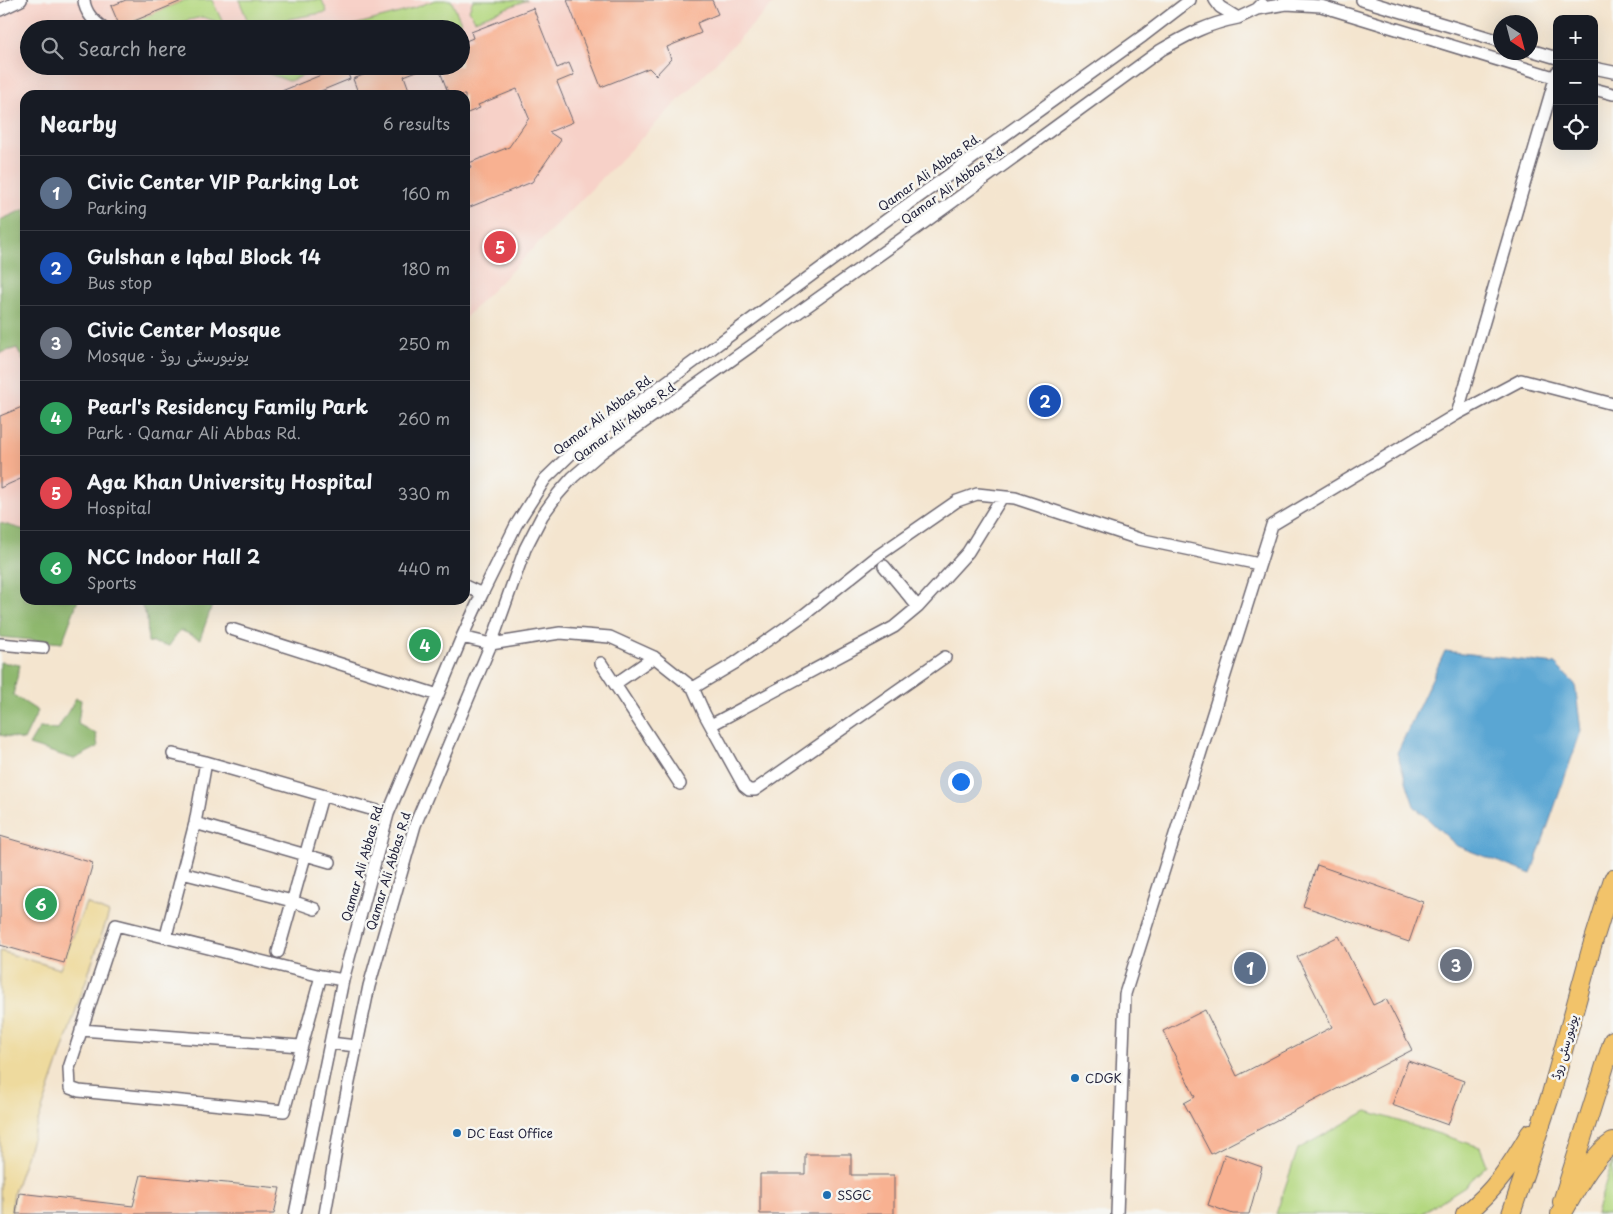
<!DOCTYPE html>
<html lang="en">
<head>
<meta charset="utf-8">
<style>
  body { margin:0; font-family:"Playpen Sans","Playpen Sans Arabic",sans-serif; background:#242831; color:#f1f3f6 }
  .controls { position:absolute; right:15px; top:15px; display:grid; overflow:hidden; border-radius:10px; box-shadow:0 5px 20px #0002 }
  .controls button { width:45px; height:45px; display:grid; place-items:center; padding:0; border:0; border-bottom:1px solid #363941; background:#171b24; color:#f1f3f6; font:25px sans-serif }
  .compass { position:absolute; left:1493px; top:15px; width:45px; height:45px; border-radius:50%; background:#171b24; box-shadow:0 5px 20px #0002; rotate:144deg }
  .you { position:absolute; left:960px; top:781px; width:18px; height:18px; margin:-12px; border:4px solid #fff; border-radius:50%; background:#1a73e8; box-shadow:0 0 0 8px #1a73e833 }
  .badge { display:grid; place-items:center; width:32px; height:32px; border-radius:50%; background:#1a73e8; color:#fff; font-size:16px; font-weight:700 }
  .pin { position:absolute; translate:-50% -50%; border:2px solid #fff; box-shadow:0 1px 5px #0006 }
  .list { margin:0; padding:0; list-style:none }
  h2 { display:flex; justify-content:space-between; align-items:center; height:65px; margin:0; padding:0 20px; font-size:21px }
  h2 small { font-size:16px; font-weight:400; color:#9ea1a6 }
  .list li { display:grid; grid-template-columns:32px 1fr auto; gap:15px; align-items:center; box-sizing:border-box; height:75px; padding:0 20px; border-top:1px solid #363941 }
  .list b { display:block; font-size:19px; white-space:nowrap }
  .list p { margin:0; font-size:16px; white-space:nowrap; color:#9ea1a6 }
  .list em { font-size:16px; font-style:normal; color:#9ea1a6 }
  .icon { flex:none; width:28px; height:28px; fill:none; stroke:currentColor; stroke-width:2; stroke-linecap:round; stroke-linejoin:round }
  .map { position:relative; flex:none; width:1613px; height:1214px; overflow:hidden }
  .search { position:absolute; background:#171b24; box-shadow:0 5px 20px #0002; left:20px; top:20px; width:450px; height:55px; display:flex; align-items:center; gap:12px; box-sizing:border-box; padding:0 18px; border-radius:28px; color:#9ea1a6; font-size:19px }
  .panel { position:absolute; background:#171b24; box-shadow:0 5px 20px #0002; left:20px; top:90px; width:450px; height:515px; border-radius:15px }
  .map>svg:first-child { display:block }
  .built { fill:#f7d1c8; fill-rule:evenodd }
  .green { fill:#b4d880; stroke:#6b7d5e }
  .forest { fill:#8fb86e; stroke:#586d54 }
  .sand { fill:#eeda9e; stroke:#887e6c }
  .water { fill:#5aa6d3; stroke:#3e6487 }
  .building { fill:#f8b191 }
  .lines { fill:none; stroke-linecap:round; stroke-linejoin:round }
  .street-casing { stroke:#6c666f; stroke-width:14 }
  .primary-casing { stroke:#6c666f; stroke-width:20 }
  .highway-casing { stroke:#6c666f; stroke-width:22 }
  .street { stroke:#fff; stroke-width:11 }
  .primary { stroke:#f2c36a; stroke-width:18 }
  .highway { stroke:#f2c36a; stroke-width:20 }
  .poi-dot { fill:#1f6fb2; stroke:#f6f6f2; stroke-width:2 }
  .labels { text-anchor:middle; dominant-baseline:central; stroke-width:5; stroke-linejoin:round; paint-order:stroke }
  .street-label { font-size:12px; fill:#22223b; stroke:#f6f6f2 }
  .poi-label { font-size:12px; fill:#22223b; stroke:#f6f6f2; text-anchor:start }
</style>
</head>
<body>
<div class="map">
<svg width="1613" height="1214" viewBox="0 0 1613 1214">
  <rect width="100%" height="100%" fill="#f6f6f2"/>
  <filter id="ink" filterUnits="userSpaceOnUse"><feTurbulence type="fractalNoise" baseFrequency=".02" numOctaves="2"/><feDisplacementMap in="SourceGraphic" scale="10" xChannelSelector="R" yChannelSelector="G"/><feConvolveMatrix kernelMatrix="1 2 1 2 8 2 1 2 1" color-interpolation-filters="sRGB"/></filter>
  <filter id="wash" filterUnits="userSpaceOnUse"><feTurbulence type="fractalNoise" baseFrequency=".0096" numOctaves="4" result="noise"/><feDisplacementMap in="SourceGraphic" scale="20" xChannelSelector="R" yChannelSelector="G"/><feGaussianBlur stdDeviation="1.12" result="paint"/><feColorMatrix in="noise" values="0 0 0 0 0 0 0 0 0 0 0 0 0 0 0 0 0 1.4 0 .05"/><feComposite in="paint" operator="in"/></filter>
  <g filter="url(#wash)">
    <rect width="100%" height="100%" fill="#f4e5cf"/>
    <path class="built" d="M0 0H777L465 318V95H25V530L0 523ZM29 29H461V66H29Z"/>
    <path class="green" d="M185 0H212L225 27H218L215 21 202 17 185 21 175 29H135L120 27Z
      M239 0H322L327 12 250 26Z
      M435 0H451L460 20V27L456 29H339L403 12Z
      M473 0H527L475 20 469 10Z
      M248 66H328L289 81Z
      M1367 1111 1480 1147 1487 1165 1465 1186 1421 1214H1276L1298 1149Z
      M1613 1159V1214H1596Z"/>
    <path class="forest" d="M25 209V364L17 348 0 353V220Z
      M0 523 25 530V600H78L62 643 0 637Z
      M139 600H214L200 639 180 630 169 646 148 642 147 618Z
      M0 662 20 665 13 695 38 711 24 740 0 735Z
      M76 698 81 700 78 724 96 734 98 747 74 759 29 745 39 728 58 729Z"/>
    <path class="sand" d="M86 903 109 913 14 1192 11 1214H0V951L60 969Z"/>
    <path class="water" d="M1445 651 1555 664 1575 684 1581 731 1531 874 1457 846 1414 806 1397 753Z"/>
    <g id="blocks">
      <path class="building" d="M126 0H184L120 27 111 6Z
        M567 0H712L718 14 697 23 701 33 667 47 671 59 656 75 649 68 601 87Z
        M533 8 557 68 569 63 574 75 557 82 573 122 549 132 561 140 532 182 465 209V169L471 167 469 163 509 147 529 118 517 89 478 105 480 108 465 114V95H449L438 66H461V43L473 38 471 32Z
        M343 66H345L350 79 311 95H272Z
        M386 66H427V67L404 76 411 95H359L353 79Z
        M22 407 25 415V477L0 488V416Z
        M0 836 93 863 64 963 0 945Z
        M1317 865 1423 902 1409 942 1303 906Z
        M1339 936 1373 1005 1386 999 1412 1050 1211 1154 1184 1103 1195 1097 1163 1031 1205 1010 1237 1076 1332 1027 1297 957Z
        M1408 1061 1464 1081 1448 1125 1392 1105Z
        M805 1154H851V1175H894V1214H760V1174H805Z
        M1225 1154 1262 1167 1249 1214H1233L1208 1205Z
        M141 1175 280 1188 274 1214H16L19 1193 133 1206Z"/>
    </g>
  </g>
  <g filter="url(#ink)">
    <use href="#blocks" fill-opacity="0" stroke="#6c666f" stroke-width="1"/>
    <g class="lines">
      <g class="street-casing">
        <path id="street" d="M84 0C85 13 94 21 104 29
          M1215 0 1220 7 1238 18 1257 9 1262 4
          M1362 0 1500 41
          M1257 9 1286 4 1321 6 1557 78
          M0 10 21 0
          M1530 50 1557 58
          M1594 68 1613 72
          M1594 89 1613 94
          M1457 414 1557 72
          M884 566 918 607
          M465 586 482 594
          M231 629 438 695
          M462 637 491 644 560 633 610 637 654 657 693 688 705 715 744 786 749 790H755L945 657
          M0 644 43 648
          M601 663 680 784
          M615 684 654 657
          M693 688 735 663 805 614 879 555 957 501 977 494 1015 498 1139 539 1259 564
          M711 725 894 627 918 607 968 552 1002 497
          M173 754 206 762 388 814
          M195 823 330 862
          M182 873 292 901 315 909
          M166 936 195 823 206 762
          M278 952 322 796
          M321 976 284 1111 79 1091 70 1088 69 1068 116 925 321 976 343 980
          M81 1030 300 1046
          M330 1043 356 1046
          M295 1214 343 980 388 814 462 637 482 594 516 525 545 479 574 451 631 408 896 213 1143 36 1190 0
          M325 1214 341 1121 369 986 415 825 491 644 525 549 542 516 558 494 573 477 602 452 903 238 1161 50C1189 34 1207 24 1238 18
          M1117 1214 1125 994 1272 525 1457 414 1521 380 1613 404"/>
      </g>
      <g class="primary-casing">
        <path id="primary" d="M1562 1202 1613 1040
          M1465 1214C1493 1193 1513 1163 1530 1133
          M1511 1214 1551 1094 1592 946 1613 879"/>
      </g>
      <g class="highway-casing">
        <path id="highway" d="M1561 1214C1574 1192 1591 1157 1613 1143"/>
      </g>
      <use href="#street" class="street"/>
      <use href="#primary" class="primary"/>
      <use href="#highway" class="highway"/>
    </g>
  </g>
  <g class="poi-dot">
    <circle cx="1075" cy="1078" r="5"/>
    <circle cx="457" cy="1133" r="5"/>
    <circle cx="827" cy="1195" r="5"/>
  </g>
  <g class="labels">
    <g class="street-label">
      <text transform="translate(929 172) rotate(-36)">Qamar Ali Abbas Rd.</text>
      <text transform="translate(952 185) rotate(-36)">Qamar Ali Abbas R.d</text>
      <text transform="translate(603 414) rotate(-38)">Qamar Ali Abbas Rd.</text>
      <text transform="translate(624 422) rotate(-37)">Qamar Ali Abbas R.d</text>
      <text transform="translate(362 862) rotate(-74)">Qamar Ali Abbas Rd.</text>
      <text transform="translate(388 871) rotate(-73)">Qamar Ali Abbas R.d</text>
      <text transform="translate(1564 1047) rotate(-74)">یونیورسٹی روڈ</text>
    </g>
    <g class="poi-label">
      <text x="1085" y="1078">CDGK</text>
      <text x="467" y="1133">DC East Office</text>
      <text x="837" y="1195">SSGC</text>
    </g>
  </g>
</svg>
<div class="controls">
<button>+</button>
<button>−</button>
<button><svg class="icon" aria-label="locate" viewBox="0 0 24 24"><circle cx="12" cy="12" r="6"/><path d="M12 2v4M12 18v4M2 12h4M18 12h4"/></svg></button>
</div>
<svg class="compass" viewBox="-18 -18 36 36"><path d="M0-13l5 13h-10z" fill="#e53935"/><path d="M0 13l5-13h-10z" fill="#9ea1a6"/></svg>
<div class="you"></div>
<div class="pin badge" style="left:1250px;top:968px;background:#5c6f8a">1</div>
<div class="pin badge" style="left:1045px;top:401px;background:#1a4fb4">2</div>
<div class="pin badge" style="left:1456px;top:965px;background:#6b7280">3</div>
<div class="pin badge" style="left:425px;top:645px;background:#2e9e5b">4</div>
<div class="pin badge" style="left:500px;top:247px;background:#e0444e">5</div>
<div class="pin badge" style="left:41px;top:904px;background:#2e9e5b">6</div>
<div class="search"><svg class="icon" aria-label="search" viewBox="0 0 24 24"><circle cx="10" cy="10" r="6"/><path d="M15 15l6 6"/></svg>Search here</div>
<section class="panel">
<h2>Nearby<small>6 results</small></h2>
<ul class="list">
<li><span class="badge" style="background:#5c6f8a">1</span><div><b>Civic Center VIP Parking Lot</b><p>Parking</p></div><em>160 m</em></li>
<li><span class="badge" style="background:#1a4fb4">2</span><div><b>Gulshan e Iqbal Block 14</b><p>Bus stop</p></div><em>180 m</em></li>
<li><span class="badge" style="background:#6b7280">3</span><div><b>Civic Center Mosque</b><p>Mosque · یونیورسٹی روڈ</p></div><em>250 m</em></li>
<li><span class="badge" style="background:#2e9e5b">4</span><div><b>Pearl's Residency Family Park</b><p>Park · Qamar Ali Abbas Rd.</p></div><em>260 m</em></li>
<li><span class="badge" style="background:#e0444e">5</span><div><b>Aga Khan University Hospital</b><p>Hospital</p></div><em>330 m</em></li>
<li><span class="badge" style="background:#2e9e5b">6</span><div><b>NCC Indoor Hall 2</b><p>Sports</p></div><em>440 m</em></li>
</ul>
</section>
</div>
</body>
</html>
